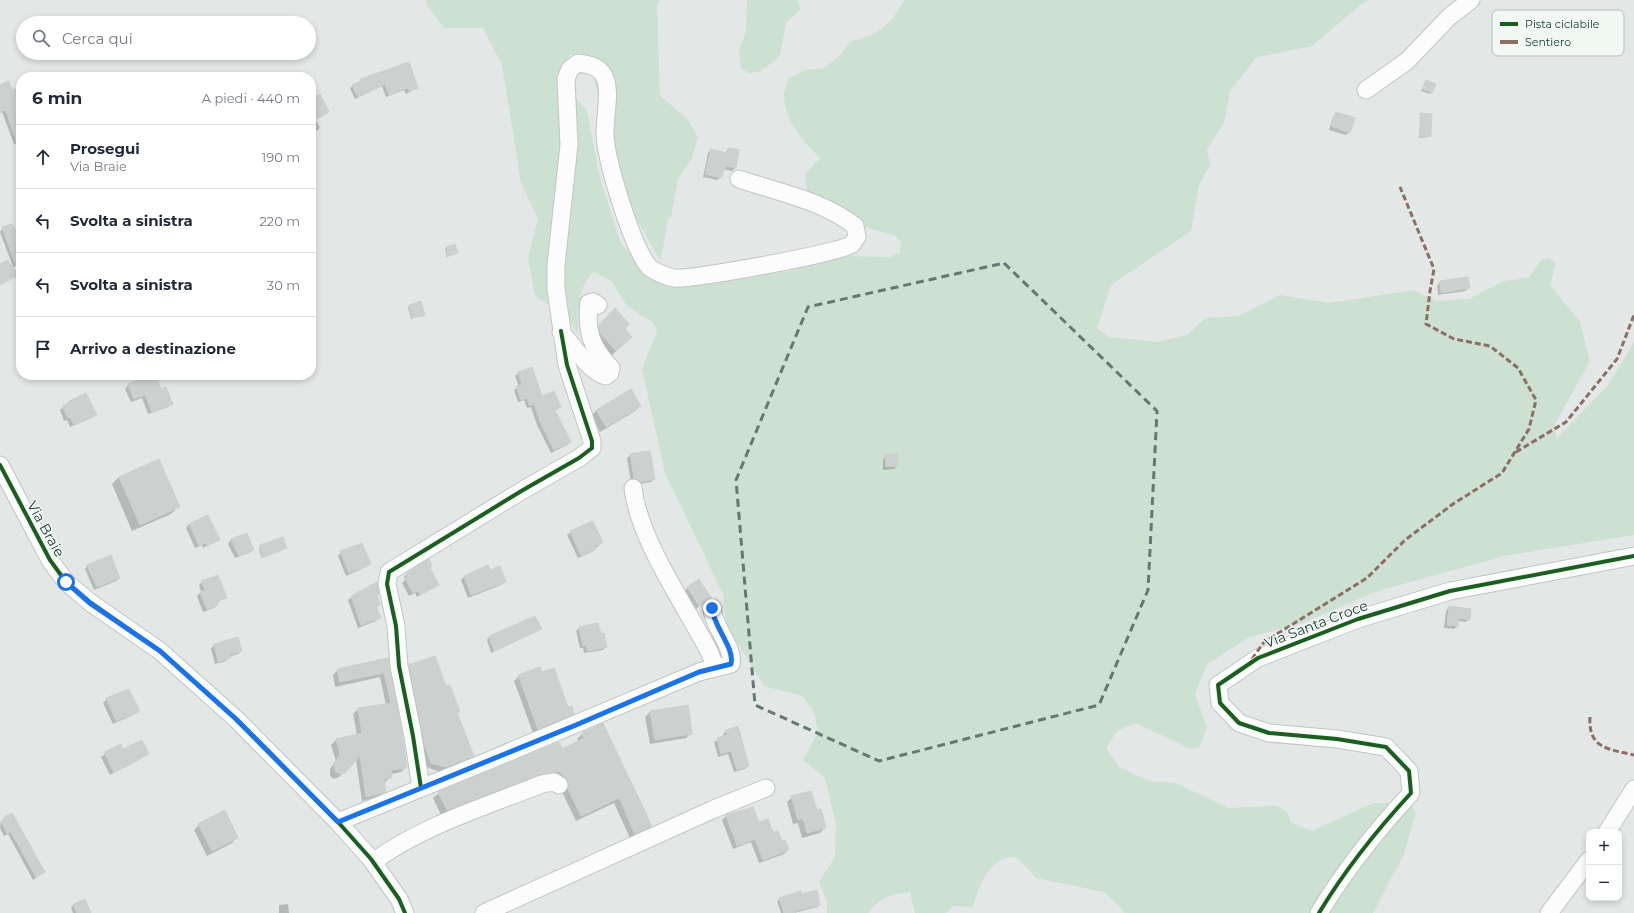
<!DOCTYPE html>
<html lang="it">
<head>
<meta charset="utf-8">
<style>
  body { margin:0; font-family:Montserrat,sans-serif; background:#f2f2f3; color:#1f2937 }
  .controls { position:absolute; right:12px; bottom:12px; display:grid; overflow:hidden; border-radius:8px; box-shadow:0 2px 6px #0003 }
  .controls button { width:36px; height:36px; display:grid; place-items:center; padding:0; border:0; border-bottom:1px solid #e0e1e3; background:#fff; color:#1f2937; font:20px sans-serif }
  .stop { position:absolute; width:12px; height:12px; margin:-9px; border:3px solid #1a73e8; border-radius:50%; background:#fff }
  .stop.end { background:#1a73e8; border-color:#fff; box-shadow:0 1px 4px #0008 }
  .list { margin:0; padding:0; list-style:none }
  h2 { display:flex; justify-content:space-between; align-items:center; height:52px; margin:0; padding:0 16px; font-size:17px }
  h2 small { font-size:13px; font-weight:400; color:#747a83 }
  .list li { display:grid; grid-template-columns:26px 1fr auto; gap:12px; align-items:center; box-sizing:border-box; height:64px; padding:0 16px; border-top:1px solid #e0e1e3 }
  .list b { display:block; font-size:15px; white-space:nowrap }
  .list p { margin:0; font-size:13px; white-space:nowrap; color:#747a83 }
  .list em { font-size:13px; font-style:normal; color:#747a83 }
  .icon { flex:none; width:22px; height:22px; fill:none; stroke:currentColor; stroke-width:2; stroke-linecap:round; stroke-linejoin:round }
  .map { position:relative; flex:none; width:1634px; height:913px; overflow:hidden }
  .search { position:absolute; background:#fff; box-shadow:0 2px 6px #0003; left:16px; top:16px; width:300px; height:44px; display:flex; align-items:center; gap:10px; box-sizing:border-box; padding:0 14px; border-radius:22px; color:#747a83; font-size:15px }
  .panel { position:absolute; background:#fff; box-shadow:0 2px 6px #0003; left:16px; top:72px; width:300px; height:308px; border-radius:16px }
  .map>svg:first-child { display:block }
  .green { fill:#cce1d2 }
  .shadow { fill:#0003 }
  .building { fill:#ccd1cf; stroke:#ccd1cf }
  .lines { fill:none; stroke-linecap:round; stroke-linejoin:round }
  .minor-casing { stroke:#c0c5c3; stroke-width:19 }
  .minor { stroke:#fbfcfb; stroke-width:17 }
  .quiet { stroke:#8d6e63; stroke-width:3; stroke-dasharray:6 3; stroke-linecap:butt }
  .cycleway-casing { stroke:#f1f8f4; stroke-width:6 }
  .cycleway { stroke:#1b5e20; stroke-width:4 }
  .route { stroke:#1a73e8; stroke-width:5 }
  .marked { fill:none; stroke:#657872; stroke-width:3; stroke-dasharray:8 5; stroke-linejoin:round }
  .labels { text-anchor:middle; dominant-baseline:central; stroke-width:3; stroke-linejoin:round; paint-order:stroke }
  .street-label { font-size:14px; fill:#213b34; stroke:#f1f8f4 }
  .key { fill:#f1f8f4; stroke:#b3bfba; stroke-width:1 }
  .key-label { font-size:11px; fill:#213b34 }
</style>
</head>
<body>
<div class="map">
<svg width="1634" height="913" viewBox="0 0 1634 913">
  <rect width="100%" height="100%" fill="#e3e8e6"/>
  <path class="green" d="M426 0H660L657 4 660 96 687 118 698 138 692 158 678 179 671 217 668 218C665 233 665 245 660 260L626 201 589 59 571 54 564 63V85L587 111 600 178 621 244 653 278 698 283 790 271 845 256 890 257 900 252 901 242 894 235 846 223 807 191 805 174 820 158C805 143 785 121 784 97 784 92 787 85 788 79L805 70 824 68 839 57 850 42C881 33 888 27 905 0H1370L1362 4 1312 46 1257 57 1230 91 1224 123 1207 149 1210 165 1199 185 1191 231 1111 285 1097 329 1110 337 1159 342 1188 334 1206 318 1238 316 1280 295 1329 303 1414 290 1436 301 1469 299 1504 281 1528 278 1541 260 1549 258 1556 263 1550 285 1580 322 1590 361 1555 424 1556 439 1609 384 1634 342V535L1504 556 1375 592 1303 623 1250 637 1207 664 1195 695 1207 727 1200 747 1190 749 1136 723 1117 731 1106 748 1119 767 1152 782 1176 783 1228 808 1276 806 1287 811 1291 822 1312 831 1373 803H1408L1416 812 1404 854 1373 913H1124V911L1104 892 1036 878 1017 857C989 856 980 884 973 907L954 906 946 913H915L910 892C891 894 880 897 868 913H827V900L819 882 835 857 836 825 825 778 803 760 818 732 814 711 802 696 764 686 726 624 723 594 665 473 642 369 657 331 652 322 627 306 611 281 594 272C576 287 579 312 578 334L567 317 535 296 528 258 538 219 521 183 502 65 483 28H444L427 5Z
    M747 0H798L800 10 786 23 781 51 777 59 761 71 749 73 741 69 739 50 746 32Z"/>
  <path class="shadow" d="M361 80 417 88 406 94 404 90 386 97 382 86 355 99 350 88Z
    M1426 81 1434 84 1430 94 1421 91Z
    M0 86 12 91 21 88V147L19 143 14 144 2 112 0 113Z
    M311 100 328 112 316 120 320 128 311 134Z
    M1336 113 1349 132 1346 135 1329 130 1333 117Z
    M1421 114 1431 115 1429 137 1419 138Z
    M729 149 738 151 735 168 732 171 723 169 718 180 703 177 708 153 711 150 725 153Z
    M12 225 21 242V264L13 267 0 232 3 228Z
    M446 248 457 253 447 257 445 249Z
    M0 265 18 275 0 285Z
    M1467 278 1469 288 1465 291 1438 295 1437 286 1440 282Z
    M409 306 423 314 411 319 408 307Z
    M615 310 624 329 626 342 611 356 595 339 594 331Z
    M518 373 541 398 560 407 554 411 570 442 567 445 551 453 537 425 531 407 527 408 524 400 518 402 514 390 519 387 515 376Z
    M151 375H155L161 390 172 403 168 407 148 414 142 398 131 402 125 389 128 385Z
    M630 390 640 406 635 411 600 432 591 416 596 411Z
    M85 395 95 415 92 418 70 427 67 420 64 421 60 410 71 400Z
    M631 455 654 479 651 482 638 484 631 482 627 458Z
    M886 456 898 465 894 469 883 470V460Z
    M119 477 178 507 171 514 132 531 112 484Z
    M189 524 218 539 203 548 202 545 195 548 186 528Z
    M571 532 602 542 592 552 578 558 567 535Z
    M247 534 252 550 249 553 235 558 228 544 231 540Z
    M282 538 286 548 284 549 261 558 259 548 260 546Z
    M341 552 369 564 366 567 346 576 338 556Z
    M88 565 119 578 116 581 94 590 85 569Z
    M429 568 437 585 417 597 415 593 409 596 402 583 405 580 404 577 407 574Z
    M489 571 505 582 501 585 468 598 461 580 464 577Z
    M202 582 225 597 217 603V605L214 608 203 612 197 596 201 592 199 585Z
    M688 587 706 601 696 609 685 591Z
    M376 596 379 605 376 608 379 618 376 621 358 628 348 600 352 597Z
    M1449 607 1469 619 1466 622 1458 621 1457 626 1454 629 1444 628 1446 611Z
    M579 628 600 635 606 646 603 650 584 653 583 648H580L576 631Z
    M540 629 491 653 487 640 489 637Z
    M237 639 241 651 238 654 229 657 226 661 215 664 211 649 214 645Z
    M388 659 406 767 401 772 391 774V777L384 783 385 791 380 796 362 801 356 760 339 777 334 779 330 776V769L336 761 331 745 336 740 357 735 353 714 358 709 386 705 380 677 335 687 333 675 338 670Z
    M410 666 445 688 459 712 457 714 473 756 468 760 440 772 426 767 405 671Z
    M519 676 568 708 573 714 568 718 533 733 514 681Z
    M107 699 138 711 135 714 113 724 103 703Z
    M650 712 691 733 686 738 650 744 645 717Z
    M603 725 651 826 646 831 630 838 614 803 576 821 563 794V786L441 815 433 798 439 793 561 750 579 742 577 739 582 734Z
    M726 731 748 766 745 769 734 772 728 754 718 757 714 742 724 737 723 734Z
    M120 745 123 750 148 754 110 775 101 757Z
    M792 797 825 828 820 833 802 838 798 823 793 824 787 802Z
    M752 808 758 823 773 834 788 850 784 854 759 863 751 842 733 849 722 820 726 816Z
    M12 814 44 872 33 880 8 834 4 836 0 828 1 821Z
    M199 825 237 837 232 843 207 856 194 830Z
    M801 895 819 905 817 907 794 913H781L777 901 780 899Z
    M74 904 90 913H73L71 908Z
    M288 904 289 913H279V905Z"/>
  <path class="building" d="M409 62 418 88 409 91 407 88 389 95 385 84 358 97 352 85 361 81 360 79Z
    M1426 80 1436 84 1432 93 1422 89Z
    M9 81 12 90 21 87V149L19 150 6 110 0 112V85Z
    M320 94 329 112 311 122V99Z
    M1336 112 1355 118 1350 133 1331 126Z
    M1420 113 1432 114 1431 136 1420 137Z
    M728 148 739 150 736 168 726 166 721 178 705 174 711 149 727 153Z
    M12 224 21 240 20 276 2 227Z
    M455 244 458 253 448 256 446 247Z
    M7 260 19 275 0 285V264Z
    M1468 277 1470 288 1441 293 1440 281Z
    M421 301 425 315 412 318 409 305Z
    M615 308 629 324 625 329 632 337 616 351 600 333 599 325Z
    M532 367 542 396 554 391 561 407 555 410 571 442 554 450 540 422 534 404 530 406 527 398 521 400 516 386 522 385 518 372Z
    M149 375H156L161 389 166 387 173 404 152 412 145 395 134 399 128 384Z
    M631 389 641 406 606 427 596 410Z
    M86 393 97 415 74 425 70 417 68 418 62 406 72 402 71 400Z
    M650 451 655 479 641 482 634 478 630 454Z
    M897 454 899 466 886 467 885 455Z
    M159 459 180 507 140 525 119 477Z
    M208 515 220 540 207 546 206 543 199 546 189 524Z
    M593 521 603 542 595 546 596 549 581 556 570 531Z
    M247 533 254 550 239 556 231 539Z
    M283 537 287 548 262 558 260 545Z
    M362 543 371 564 349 573 340 551Z
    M111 555 120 578 97 587 87 565Z
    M429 559 432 566 430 568 439 585 420 595 418 591 413 593 405 578 408 576 407 573Z
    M488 565 490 570 500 566 506 582 471 595 464 576Z
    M218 575 227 598 217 601 218 605 207 610 200 592 205 590 201 581Z
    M699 579 711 598 699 606 687 587Z
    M377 582 379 594 377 595 380 605 376 606 381 618 361 625 351 596Z
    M1449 606 1471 609 1470 620 1459 618 1458 626 1447 625Z
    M535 616 542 629 494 651 489 636Z
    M598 623 601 634 604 633 607 647 588 651 586 645 583 646 579 627Z
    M238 637 242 651 230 655V658L218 662 214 644Z
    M435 656 446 686 450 685 460 712 457 713 474 756 446 767 431 763 425 746 409 665Z
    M388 658 403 738 407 768 391 770 392 778 384 779 386 792 366 797 360 756 345 773 340 774 335 771 334 763 340 755 336 739 362 733 358 708 391 703 384 673 340 682 337 669Z
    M540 667 542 672 554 668 568 707 572 706 574 714 538 729 518 675Z
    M129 689 140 711 116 721 106 698Z
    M688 705 692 734 655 740 650 711Z
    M603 723 652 826 635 834 619 798 581 816 568 789V781L559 771 539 775 447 810 438 792 559 742 562 749 584 738 582 733Z
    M738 726 749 766 737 770 731 751 721 754 717 738 727 735 726 730Z
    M142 740 149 754 114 773 104 752 121 744 123 749Z
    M811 791 817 810 821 809 826 828 807 833 803 818 798 820 791 796Z
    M753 807 759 822 768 819 773 832 778 831 782 841 785 840 789 850 763 860 755 839 737 846 726 815Z
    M225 810 238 838 212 851 198 824Z
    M12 813 45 872 36 877 11 832 7 834 1 821 5 819 4 817Z
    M817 890 820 905 795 911 796 913H784L779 898 801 891 802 894Z
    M85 899 91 913H77L74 904Z"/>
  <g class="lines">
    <g class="minor-casing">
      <path id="minor" d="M1366 90 1407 61 1449 17 1471 0
        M561 332C571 343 591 374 606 376L610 373 611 368C591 348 586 331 589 303L593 302 598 305
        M0 465 50 560 66 582 91 603 160 651 236 719 338 822 371 859 399 899 405 913
        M633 488C639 540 685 605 710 653L715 667
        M421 788 413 736 399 666 396 626 387 584 389 572 523 490 579 458 592 448V441L567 365 556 289V265L569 145 566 79 570 69 578 63C587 64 597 66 602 73 613 86 604 119 605 136 607 163 632 247 649 267 653 271 668 277 674 278 691 280 841 253 852 244 854 242 855 239 857 237L855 226C822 200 777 192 739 179
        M338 822 483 763 699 672 731 664C735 648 713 627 712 608
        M1607 832 1634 789
        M373 862C421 826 487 806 542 784L554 782 559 785
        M484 913 714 809 766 788
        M1319 913C1346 868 1376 831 1411 793L1409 771 1386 747 1337 739 1269 733 1239 723 1220 703 1218 685 1258 658 1358 619 1450 591 1634 556
        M1549 913 1589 860"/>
    </g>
    <use href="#minor" class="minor"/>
    <path class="quiet" d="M1516 452 1566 422 1617 359 1634 315
      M1252 659 1264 642 1367 578 1405 540 1453 504 1502 473 1529 429 1536 400 1518 368 1490 346 1454 339 1426 324 1430 291 1434 269 1400 187
      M1590 717C1588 749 1609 749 1634 755"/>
    <g class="cycleway-casing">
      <path id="cycleway" d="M0 465 50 560 66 582 91 603 160 651 236 719 338 822 371 859 399 899 405 913
        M421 788 413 736 399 666 396 626 387 584 389 572 523 490 579 458 592 448V441L567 365 561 331
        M1319 913C1346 868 1376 831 1411 793L1409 771 1386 747 1337 739 1269 733 1239 723 1220 703 1218 685 1258 658 1358 619 1450 591 1634 556"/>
    </g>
    <use href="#cycleway" class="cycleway"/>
  </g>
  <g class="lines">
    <path class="route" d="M66 582 91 604 160 651 236 719 338 822 576 725 699 672 731 664C735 648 713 626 712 608"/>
  </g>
  <path class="marked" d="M1004 263 1157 411 1148 590 1099 705 879 761 755 705 736 480 808 307Z"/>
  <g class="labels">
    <g class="street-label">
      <text transform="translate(46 529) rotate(61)">Via Braie</text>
      <text transform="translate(1316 624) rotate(-21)">Via Santa Croce</text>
    </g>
  </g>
  <rect x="1492" y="10" width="132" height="46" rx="6" class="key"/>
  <rect x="1500" y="22" width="18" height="4" fill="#1b5e20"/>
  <rect x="1500" y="40" width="18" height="4" fill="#8d6e63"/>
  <g class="key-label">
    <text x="1525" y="28">Pista ciclabile</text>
    <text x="1525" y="46">Sentiero</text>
  </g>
</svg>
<div class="controls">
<button>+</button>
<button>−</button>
</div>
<div class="stop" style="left:66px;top:582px"></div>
<div class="stop end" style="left:712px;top:608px"></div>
<div class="search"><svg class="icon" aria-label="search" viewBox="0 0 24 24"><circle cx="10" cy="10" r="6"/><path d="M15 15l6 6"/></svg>Cerca qui</div>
<section class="panel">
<h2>6 min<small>A piedi · 440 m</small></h2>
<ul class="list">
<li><svg class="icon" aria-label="ahead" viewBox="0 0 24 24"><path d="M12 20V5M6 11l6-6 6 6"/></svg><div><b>Prosegui</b><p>Via Braie</p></div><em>190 m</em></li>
<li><svg class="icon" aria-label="left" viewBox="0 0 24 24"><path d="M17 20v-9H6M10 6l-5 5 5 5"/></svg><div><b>Svolta a sinistra</b></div><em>220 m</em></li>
<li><svg class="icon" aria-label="left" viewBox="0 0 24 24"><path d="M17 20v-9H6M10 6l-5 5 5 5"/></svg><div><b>Svolta a sinistra</b></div><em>30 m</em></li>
<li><svg class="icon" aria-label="arrive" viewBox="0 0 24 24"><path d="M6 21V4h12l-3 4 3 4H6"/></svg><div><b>Arrivo a destinazione</b></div></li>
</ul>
</section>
</div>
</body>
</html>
